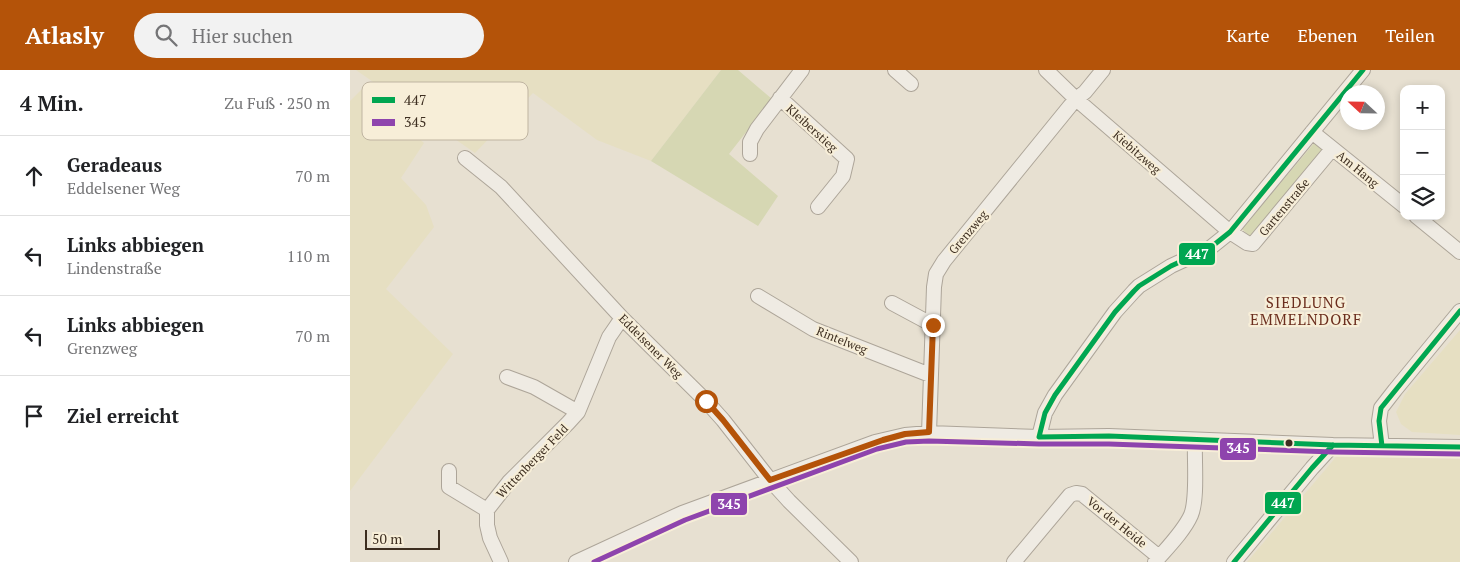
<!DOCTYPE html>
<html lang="de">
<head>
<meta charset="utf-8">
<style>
  body { margin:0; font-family:"PT Serif",serif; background:#f2f2f2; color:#202124 }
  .controls { position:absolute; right:15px; top:15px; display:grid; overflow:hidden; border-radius:10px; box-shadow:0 2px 8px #0003 }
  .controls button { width:45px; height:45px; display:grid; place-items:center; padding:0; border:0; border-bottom:1px solid #e0e0e0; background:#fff; color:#202124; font:25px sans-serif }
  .compass { position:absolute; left:990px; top:15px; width:45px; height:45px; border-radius:50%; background:#fff; box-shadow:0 2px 8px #0003; rotate:292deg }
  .scale { position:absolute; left:15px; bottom:12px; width:75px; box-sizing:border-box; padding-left:5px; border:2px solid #3d2e20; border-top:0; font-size:14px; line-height:18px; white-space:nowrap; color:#3d2e20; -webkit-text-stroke:4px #f7eed8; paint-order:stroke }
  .stop { position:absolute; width:15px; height:15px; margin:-11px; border:4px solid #b45309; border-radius:50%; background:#fff }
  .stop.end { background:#b45309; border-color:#fff; box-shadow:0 1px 5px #0008 }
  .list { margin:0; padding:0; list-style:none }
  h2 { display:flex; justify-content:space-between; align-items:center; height:65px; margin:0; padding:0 20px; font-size:21px }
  h2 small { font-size:16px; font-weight:400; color:#757577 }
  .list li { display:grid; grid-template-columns:32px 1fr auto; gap:15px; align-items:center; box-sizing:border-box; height:80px; padding:0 20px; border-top:1px solid #e0e0e0 }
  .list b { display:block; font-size:19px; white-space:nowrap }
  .list p { margin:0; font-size:16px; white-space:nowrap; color:#757577 }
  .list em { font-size:16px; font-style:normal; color:#757577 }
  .icon { flex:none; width:28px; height:28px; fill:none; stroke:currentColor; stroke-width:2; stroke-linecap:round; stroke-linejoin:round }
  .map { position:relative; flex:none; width:1110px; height:492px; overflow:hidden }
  header { display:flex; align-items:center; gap:30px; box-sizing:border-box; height:70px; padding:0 25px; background:#b45309; color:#fff }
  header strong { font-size:24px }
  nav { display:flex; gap:28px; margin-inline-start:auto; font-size:18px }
  .search { width:350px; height:45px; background:#f2f2f2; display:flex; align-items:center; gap:12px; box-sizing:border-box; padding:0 18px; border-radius:28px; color:#757577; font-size:19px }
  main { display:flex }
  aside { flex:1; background:#fff }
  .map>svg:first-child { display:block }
  .farmland { fill:#e6dfc2 }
  .green { fill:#d6d7b3 }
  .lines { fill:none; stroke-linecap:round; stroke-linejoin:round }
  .minor-casing { stroke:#ada599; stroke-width:16 }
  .minor { stroke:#efebe3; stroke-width:14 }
  .bus-1-casing { stroke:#f7eed8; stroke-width:9 }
  .bus-2-casing { stroke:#f7eed8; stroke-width:9 }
  .bus-1 { stroke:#00a651; stroke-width:5 }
  .bus-2 { stroke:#8e44ad; stroke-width:5 }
  .route { stroke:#b45309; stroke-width:6 }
  .bus-dot { fill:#3d2e20; stroke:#f7eed8; stroke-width:2 }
  .labels { text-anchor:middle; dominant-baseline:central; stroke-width:4.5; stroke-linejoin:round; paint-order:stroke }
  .street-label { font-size:12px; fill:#3d2e20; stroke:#f7eed8 }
  .quarter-label { font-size:15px; letter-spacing:1px; fill:#6b2e1e; stroke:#f7eed8 }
  .key { fill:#f7eed8; stroke:#bfb4a1; stroke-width:1 }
  .key-label { font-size:14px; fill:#3d2e20 }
  .line-badge { stroke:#f7eed8; stroke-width:2 }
  .badge-label { font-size:14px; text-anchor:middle; font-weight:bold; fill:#fff }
</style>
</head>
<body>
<header>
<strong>Atlasly</strong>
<div class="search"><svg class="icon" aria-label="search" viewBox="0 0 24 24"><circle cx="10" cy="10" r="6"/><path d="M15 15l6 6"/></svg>Hier suchen</div>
<nav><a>Karte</a><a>Ebenen</a><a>Teilen</a></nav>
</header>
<main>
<aside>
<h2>4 Min.<small>Zu Fuß · 250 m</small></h2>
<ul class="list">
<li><svg class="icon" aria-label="ahead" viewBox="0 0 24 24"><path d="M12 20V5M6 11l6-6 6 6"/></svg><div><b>Geradeaus</b><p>Eddelsener Weg</p></div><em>70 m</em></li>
<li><svg class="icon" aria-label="left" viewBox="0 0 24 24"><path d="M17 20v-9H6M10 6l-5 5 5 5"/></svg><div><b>Links abbiegen</b><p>Lindenstraße</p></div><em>110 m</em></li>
<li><svg class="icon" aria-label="left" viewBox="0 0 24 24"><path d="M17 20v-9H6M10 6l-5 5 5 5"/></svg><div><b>Links abbiegen</b><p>Grenzweg</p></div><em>70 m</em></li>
<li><svg class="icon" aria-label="arrive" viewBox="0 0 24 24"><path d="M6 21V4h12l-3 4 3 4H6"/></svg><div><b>Ziel erreicht</b></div></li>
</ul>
</aside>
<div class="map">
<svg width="1110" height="492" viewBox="0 0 1110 492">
  <rect width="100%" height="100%" fill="#e7e0d1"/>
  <path class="farmland" d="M6 0H371L301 91 247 70 183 23 125 83Z
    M12 19 74 73 51 108 76 135 84 157 36 219 103 284 0 421V31Z
    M1110 260V365L1062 362 1051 354 1046 342 1055 324Z
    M986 387 1110 389V492H897Z"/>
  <path class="green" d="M371 0H388L422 29 379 84 428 126 408 156 301 91Z
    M965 72 974 79 900 167 892 159Z"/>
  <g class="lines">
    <g class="minor-casing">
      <path id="minor" d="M545 0 561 14
        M696 0 726 29 880 162 897 173 903 174 982 79
        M430 28 497 89 493 106 468 137
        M962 62 1054 136
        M400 84V72L407 59 452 0
        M115 88 151 117 272 248 356 331 373 350 420 410 439 431 501 492
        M1066 146 1110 182
        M408 226 463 259 580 305
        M542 233 583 255
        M157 307 184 317 228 342
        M579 363 584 217 586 204 594 191 720 36 726 29 735 22 753 0
        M689 367 695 343 705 325 765 242 784 221 789 216 821 196 860 178 880 162 1013 0
        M1032 376 1029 351 1031 338 1045 320 1110 241
        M99 401V417L137 440
        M151 492 140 468 137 455V440L159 412 218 353 228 342 259 267 272 248
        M226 492 332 443 525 372 555 365 579 363 689 367 759 366 983 375 1110 377
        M664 492 720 425 726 423 732 424 809 487
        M805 492C817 478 834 461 841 445 848 428 844 390 845 370
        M884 492 962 398 983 375"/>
    </g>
    <use href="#minor" class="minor"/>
    <g class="bus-1-casing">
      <path id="bus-1" d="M689 367 695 343 705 325 765 242 784 221 789 216 821 196 860 178 880 162 1013 0
        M689 367 759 366 983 375 1110 377
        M1032 376 1029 351 1031 338 1110 241
        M884 492 962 398 983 375"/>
    </g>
    <g class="bus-2-casing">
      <path id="bus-2" d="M244 492 335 450 527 379 556 372 579 371 689 374H759L983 382 1110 384"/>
    </g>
    <use href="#bus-1" class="bus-1"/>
    <use href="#bus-2" class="bus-2"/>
  </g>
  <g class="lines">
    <path class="route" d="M356 331 373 350 420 410 533 370 555 364 579 362 583 255"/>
  </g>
  <circle class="bus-dot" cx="939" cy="373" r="4.5"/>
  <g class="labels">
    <g class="street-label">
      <text transform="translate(462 58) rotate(42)">Kleiberstieg</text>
      <text transform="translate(787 82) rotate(41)">Kiebitzweg</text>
      <text transform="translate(1008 99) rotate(39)">Am Hang</text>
      <text transform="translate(934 137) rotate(-50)">Gartenstraße</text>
      <text transform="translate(618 162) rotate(-50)">Grenzweg</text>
      <text transform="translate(492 270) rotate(22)">Rintelweg</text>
      <text transform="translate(301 276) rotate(45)">Eddelsener Weg</text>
      <text transform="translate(182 391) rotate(-46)">Wittenberger Feld</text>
      <text transform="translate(767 452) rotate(39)">Vor der Heide</text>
    </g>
    <g class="quarter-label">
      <text x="956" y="232">SIEDLUNG<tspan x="956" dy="17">EMMELNDORF</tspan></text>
    </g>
  </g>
  <rect x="12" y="12" width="166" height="58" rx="8" class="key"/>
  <rect x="22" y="27" width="23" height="6" fill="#00a651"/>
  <rect x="22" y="49" width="23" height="7" fill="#8e44ad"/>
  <g class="key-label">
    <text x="54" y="35">447</text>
    <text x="54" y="57">345</text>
  </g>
  <g class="line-badge">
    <rect x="828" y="172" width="38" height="24" rx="5" fill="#00a651"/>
    <rect x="869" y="367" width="38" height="24" rx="5" fill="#8e44ad"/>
    <rect x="914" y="421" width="38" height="24" rx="5" fill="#00a651"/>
    <rect x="360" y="422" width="38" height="24" rx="5" fill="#8e44ad"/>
  </g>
  <g class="badge-label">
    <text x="847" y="189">447</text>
    <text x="888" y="383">345</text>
    <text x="933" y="438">447</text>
    <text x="379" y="439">345</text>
  </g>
</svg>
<div class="controls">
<button>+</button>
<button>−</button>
<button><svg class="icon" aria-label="layers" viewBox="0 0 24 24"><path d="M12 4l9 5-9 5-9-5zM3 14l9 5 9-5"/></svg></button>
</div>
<svg class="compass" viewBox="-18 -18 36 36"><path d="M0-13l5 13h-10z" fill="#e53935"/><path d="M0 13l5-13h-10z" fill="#757577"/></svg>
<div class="scale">50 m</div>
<div class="stop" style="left:356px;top:331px"></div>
<div class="stop end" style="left:583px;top:255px"></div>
</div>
</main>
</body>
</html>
